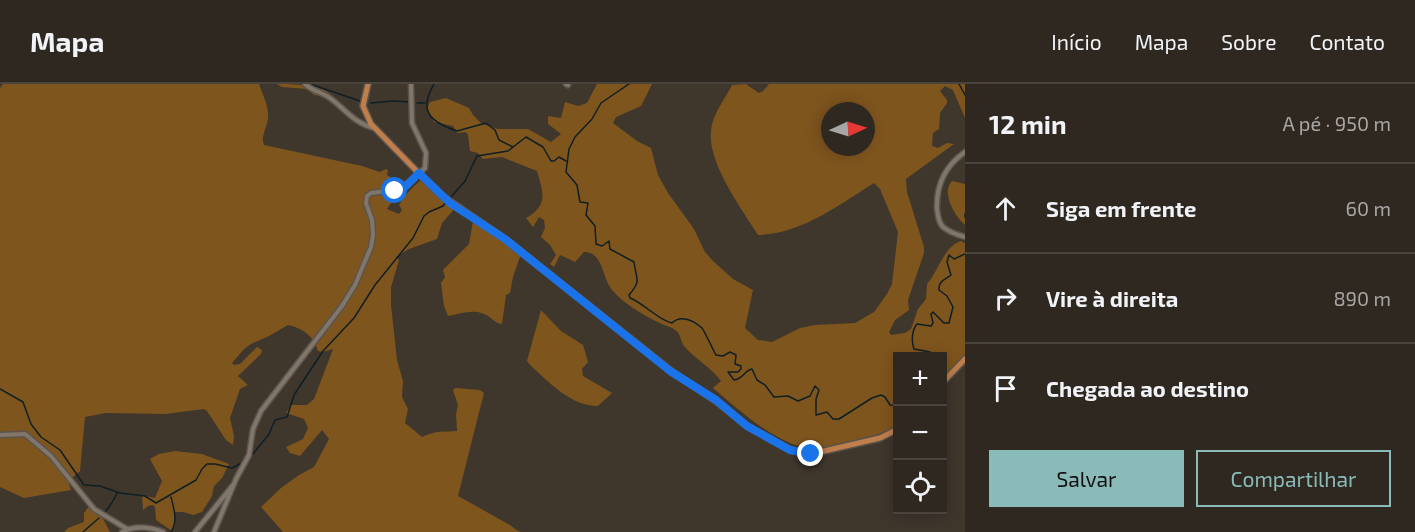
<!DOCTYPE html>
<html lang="pt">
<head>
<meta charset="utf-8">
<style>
  body { margin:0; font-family:"Exo 2",sans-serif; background:#3b342e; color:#f1f3f6 }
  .controls { position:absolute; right:18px; bottom:18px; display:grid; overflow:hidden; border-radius:0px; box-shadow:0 3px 15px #0003 }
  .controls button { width:54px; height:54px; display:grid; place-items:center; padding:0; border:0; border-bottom:2px solid #4a443f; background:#2f2821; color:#f1f3f6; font:30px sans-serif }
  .compass { position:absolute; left:821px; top:18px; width:54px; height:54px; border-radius:50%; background:#2f2821; box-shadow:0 3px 15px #0003; rotate:86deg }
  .stop { position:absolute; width:18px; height:18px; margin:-14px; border:4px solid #1a73e8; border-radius:50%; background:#fff }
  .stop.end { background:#1a73e8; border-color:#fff; box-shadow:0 2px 6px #0008 }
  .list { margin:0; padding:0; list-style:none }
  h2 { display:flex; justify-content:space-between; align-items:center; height:78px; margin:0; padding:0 24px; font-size:26px }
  h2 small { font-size:20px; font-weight:400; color:#a7a6a5 }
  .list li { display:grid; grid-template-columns:39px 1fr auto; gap:18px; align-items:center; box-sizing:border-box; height:90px; padding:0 24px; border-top:2px solid #4a443f }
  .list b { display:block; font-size:22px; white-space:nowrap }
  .list em { font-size:20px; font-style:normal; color:#a7a6a5 }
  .actions { display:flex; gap:12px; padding:18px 24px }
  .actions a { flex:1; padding:14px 0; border:2px solid #8bbbb9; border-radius:0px; text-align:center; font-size:21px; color:#8bbbb9 }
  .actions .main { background:#8bbbb9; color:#111 }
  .icon { flex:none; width:33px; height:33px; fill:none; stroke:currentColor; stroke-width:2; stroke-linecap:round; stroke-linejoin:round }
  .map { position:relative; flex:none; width:965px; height:448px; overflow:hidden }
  header { display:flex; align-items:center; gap:36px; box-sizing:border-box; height:84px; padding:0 30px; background:#2f2821; border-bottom:2px solid #4a443f }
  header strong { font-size:28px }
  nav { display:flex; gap:33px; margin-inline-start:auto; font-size:21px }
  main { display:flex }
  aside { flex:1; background:#2f2821 }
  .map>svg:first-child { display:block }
  .green { fill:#7f551e; fill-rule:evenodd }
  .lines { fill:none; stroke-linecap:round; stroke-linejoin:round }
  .stream { stroke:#0f1f24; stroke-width:1.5 }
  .minor-casing { stroke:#5c544c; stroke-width:7 }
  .major-casing { stroke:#5c544c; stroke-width:8 }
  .minor { stroke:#81766a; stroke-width:4 }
  .major { stroke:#c07e4b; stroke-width:5 }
  .route { stroke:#1a73e8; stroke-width:8 }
</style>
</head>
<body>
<header>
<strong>Mapa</strong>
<nav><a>Início</a><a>Mapa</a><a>Sobre</a><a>Contato</a></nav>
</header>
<main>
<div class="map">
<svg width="965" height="448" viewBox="0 0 965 448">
  <rect width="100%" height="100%" fill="#3f362c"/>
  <path class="green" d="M3 0H259C262 10 269 22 268 33 268 43 260 52 264 61L362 82 380 88 386 85 388 86 387 91 396 97 398 94 401 96 397 107 402 112 390 120 387 125 399 130 402 126 399 121C405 111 415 100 425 93L434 104 457 122 442 139 437 155 409 165 396 173 399 176 391 203V221L397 276 403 297 402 313 408 325 405 339 422 353C437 346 443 348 457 347L456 330 458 321 453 306 455 304 480 306 484 309 458 412 510 441 518 447 522 448H283L261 423 281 404 299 391 314 383 329 355 322 346 300 372 290 369 286 363 303 355 308 344 304 335 286 329 291 321H307L314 315 333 265 323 268 318 267C314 252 302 244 288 241L269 252 251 260 244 265 232 279 234 281 240 280 257 263 262 266 261 270 238 292 248 301 240 305 230 334 234 352 233 361 226 356 207 327 204 325 165 330 106 329 85 333 80 387 68 397 71 406 24 414 0 403V4Z
    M277 0C293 0 326 0 332 13L314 11 307 5 282 3Z
    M597 0H652L641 22 616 33 613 39 637 57 651 64 658 91 668 109 694 145 705 168 713 177 733 195 753 206 745 244 758 256 772 258 800 244 815 241 855 239 874 228 887 210 892 200 898 148 880 105 874 99C839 121 801 150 758 151 742 126 707 78 711 47 712 31 725 15 732 1L746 0 759 9 763 7 769 0H965V34L953 6 945 2 940 7 947 16V19L940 29 939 45 933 49 932 62 938 64 947 59 954 60 906 95 907 108 924 163V169L908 216 909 226 895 236 889 248 891 251 905 249 911 245 918 225 926 215 927 200C938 188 944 162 961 157L965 159V272L943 296 942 272H898L897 342 879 350 819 365C783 367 739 326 713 304L721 297C711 283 695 275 684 262 680 257 681 249 675 246 672 243 666 242 662 240 646 233 619 217 610 203 602 190 602 168 584 168L575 178 560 171 554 183 550 180 556 171 550 161 541 153 545 144 544 136 539 133 533 143 526 134C549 121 543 108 537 87L502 73 483 75 478 69 470 67 468 51 466 48 457 49 453 42 434 38 427 24 430 18 446 14 469 24 473 31 482 40 498 45H528L551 58 561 50 548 40V32L561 34 565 18 578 22 587 19ZM830 27H866V63H830Z
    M952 97 965 100V141C954 132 941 108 952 97Z
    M474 132 504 150 523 164 513 193 510 209 506 211 502 240C494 239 492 233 484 230 473 225 460 230 448 232L444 222 441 199 445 193 443 186 469 160Z
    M541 226 561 247 583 261 588 278 582 285 583 292 612 309 598 322C571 322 550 299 531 282L527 277Z
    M175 367 202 370 229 380 222 394 214 402 212 412 202 428 193 431 183 428H174L175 441 172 447 156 436 155 423 153 421 148 422 143 426 142 411 155 414 162 397 150 375 159 370Z
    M90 421 101 431 110 448H64L68 444 84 438V429Z"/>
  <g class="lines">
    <path class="stream" d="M310 0 363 18
      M434 0C418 27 430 38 457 47L486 39 495 46 499 56 513 63
      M629 0 601 19 592 35 575 53 569 65 566 88 577 101 580 118 588 119 586 131 595 142 596 160 602 162 609 157 610 165 634 178C636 196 642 196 629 211L630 214C645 220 658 236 672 239 681 230 694 237 702 244 704 246 713 266 716 271L723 272 730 268 736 271 735 280 741 282V285L738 288H728L734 296C743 295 745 286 752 285L757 296 765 301 774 313 788 312 798 317 810 312 815 302 819 306 816 315V331L827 328 833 335H839L872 314 881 311 885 313 890 321 898 322
      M959 0 965 11
      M371 19 393 17 410 18
      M417 19H425
      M451 113 465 97 477 72 508 67 526 53 543 63 551 77H554L559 73 566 77
      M965 130V133
      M932 272 930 268 914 265C911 257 912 246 917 240L931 242 933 239 931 230 933 228 944 239H949L953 223 947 212 939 206C938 197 946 195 951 191L947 178 949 171 954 175 965 170
      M0 305 23 318 31 340 41 353 60 366 84 401 100 402 120 409 145 412 156 419 196 396 202 385 207 380H215L232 384 244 378
      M253 370 269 350 275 336 287 333 294 311 323 267 354 234 375 201 413 154 424 132 429 128 443 122 446 118
      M171 413C174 424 178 438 171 448
      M104 430C109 422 114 417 117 409
      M83 448 99 434"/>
    <g class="minor-casing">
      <path id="minor" d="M305 0C312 7 322 8 330 14 345 25 354 39 374 44
        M566 0 568 1
        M965 68C945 82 936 101 937 125 938 131 938 138 943 143 949 148 958 151 965 153
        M0 351 25 350 51 372 94 425 127 445
        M122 448C134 441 151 443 163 448
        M195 448 234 400
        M214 448 236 395 249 371 253 345 261 327 342 222 355 201 371 163 373 151 372 136 366 119 367 112 371 109 401 105 425 84 426 69 412 39 411 0"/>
    </g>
    <g class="major-casing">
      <path id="major" d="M368 0 363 22 371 40 438 109 505 155 671 287 716 317 747 342 790 366 811 370 880 354 898 345
        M942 299 965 275"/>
    </g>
    <use href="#minor" class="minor"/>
    <use href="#major" class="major"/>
  </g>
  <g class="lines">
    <path class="route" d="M395 107 406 102 419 89 450 119 505 155 670 287 716 316 747 342 790 366 811 370"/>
  </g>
</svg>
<div class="controls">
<button>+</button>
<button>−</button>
<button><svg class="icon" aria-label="locate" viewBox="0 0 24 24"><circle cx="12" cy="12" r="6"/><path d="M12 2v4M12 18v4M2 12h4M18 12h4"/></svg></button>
</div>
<svg class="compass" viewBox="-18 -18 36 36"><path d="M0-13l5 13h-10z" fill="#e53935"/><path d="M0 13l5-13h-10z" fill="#a7a6a5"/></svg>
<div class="stop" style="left:395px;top:107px"></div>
<div class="stop end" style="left:811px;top:370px"></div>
</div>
<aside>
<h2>12 min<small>A pé · 950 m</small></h2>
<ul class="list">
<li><svg class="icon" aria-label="ahead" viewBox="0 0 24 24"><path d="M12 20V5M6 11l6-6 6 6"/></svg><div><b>Siga em frente</b></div><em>60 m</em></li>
<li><svg class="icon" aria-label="right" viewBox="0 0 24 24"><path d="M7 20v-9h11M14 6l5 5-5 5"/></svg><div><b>Vire à direita</b></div><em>890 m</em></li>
<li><svg class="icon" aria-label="arrive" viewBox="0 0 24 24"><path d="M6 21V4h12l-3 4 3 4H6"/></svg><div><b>Chegada ao destino</b></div></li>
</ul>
<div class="actions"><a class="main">Salvar</a><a>Compartilhar</a></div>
</aside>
</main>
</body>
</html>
